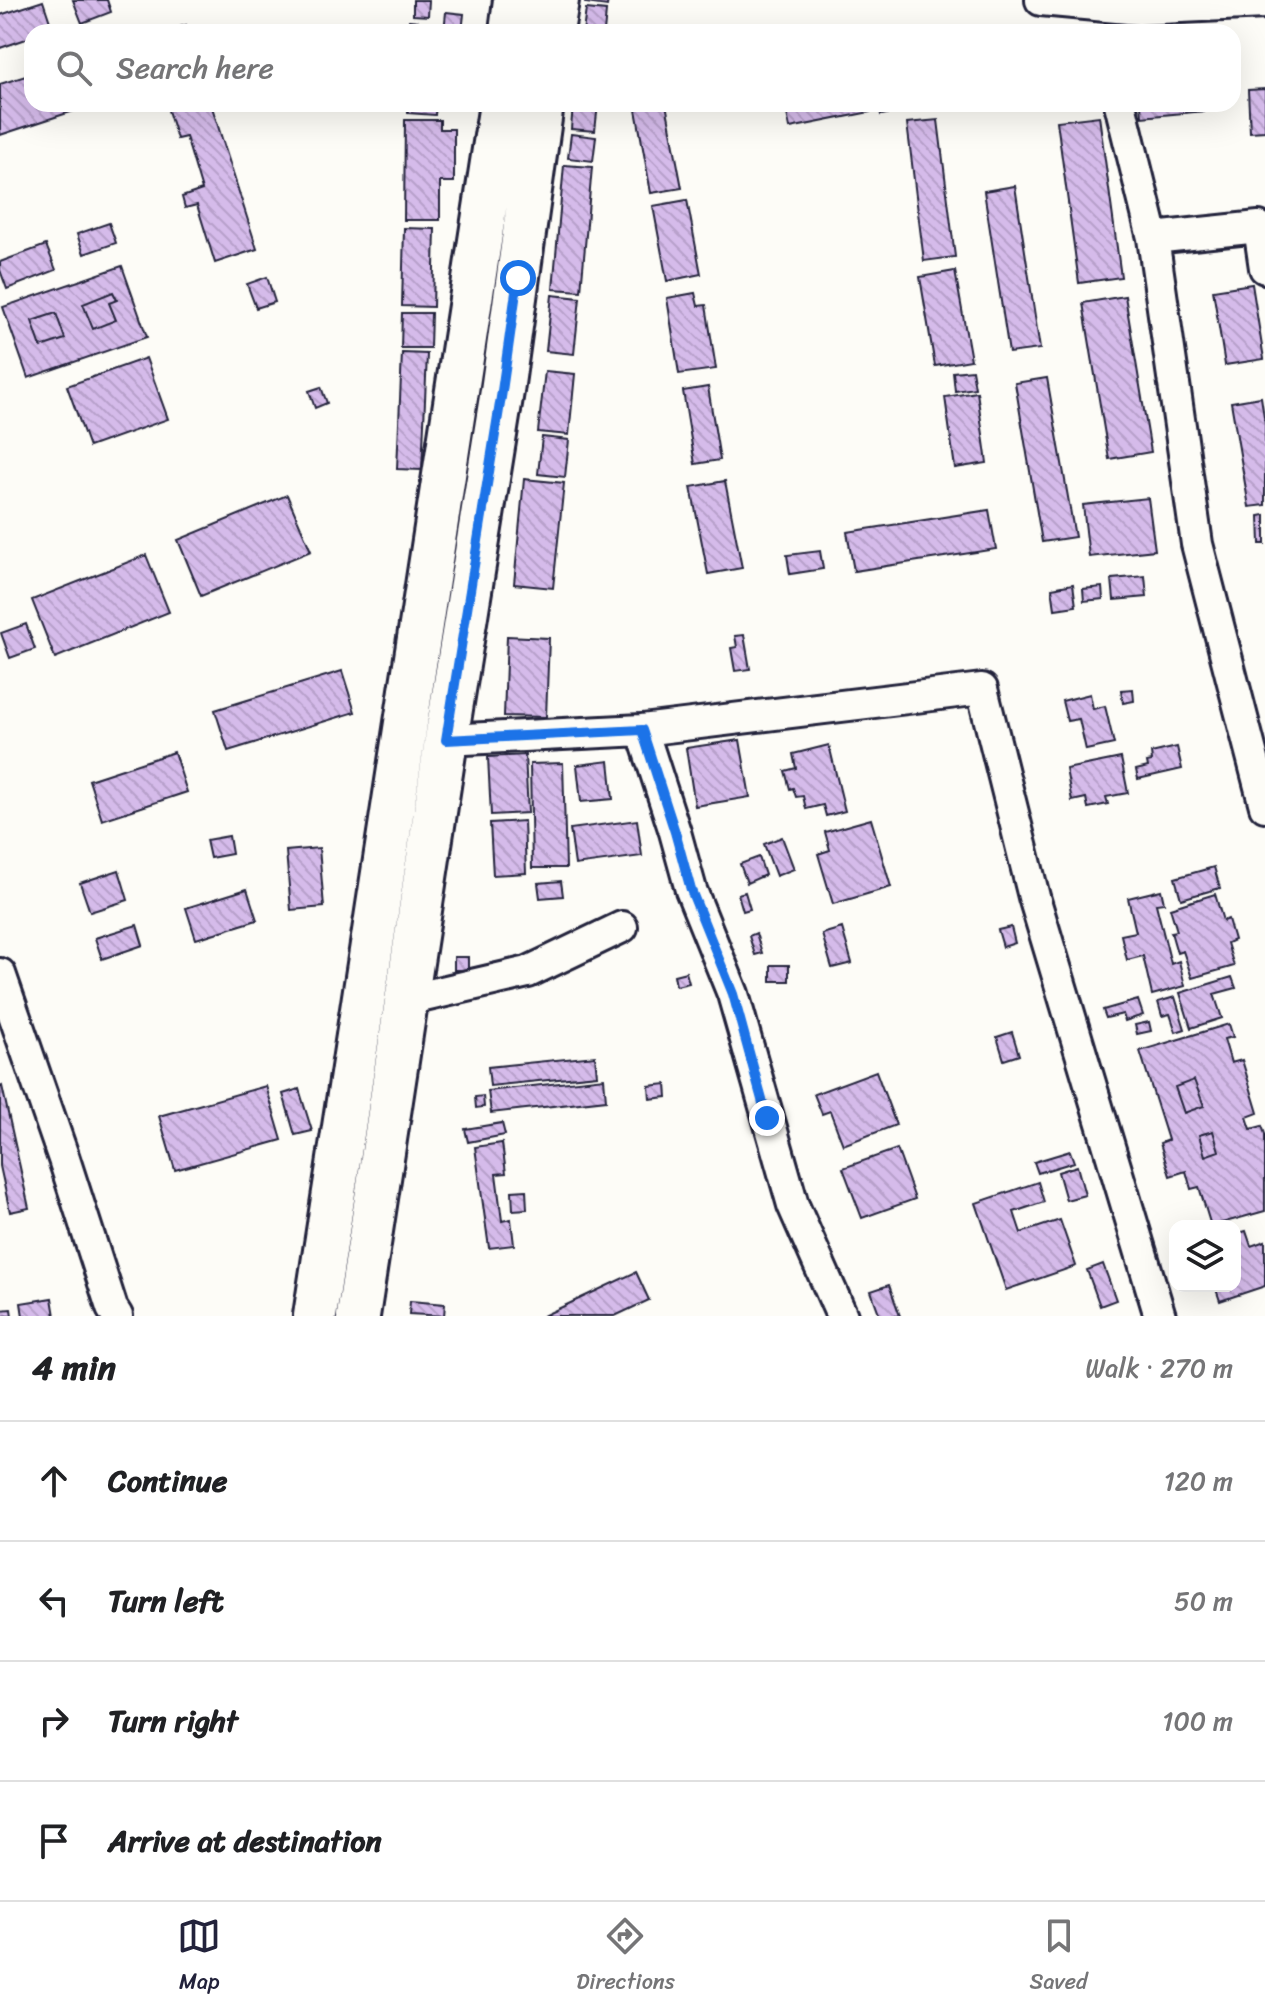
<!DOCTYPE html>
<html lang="en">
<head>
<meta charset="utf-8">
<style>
  body { margin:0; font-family:Sriracha,sans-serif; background:#f6f6f6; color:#202124 }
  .controls { position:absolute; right:24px; bottom:24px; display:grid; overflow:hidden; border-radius:16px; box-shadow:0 8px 32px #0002 }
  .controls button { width:72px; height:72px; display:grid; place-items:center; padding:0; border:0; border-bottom:2px solid #e0e0e0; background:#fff; color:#202124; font:40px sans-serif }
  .stop { position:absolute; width:24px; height:24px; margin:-18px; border:6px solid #1a73e8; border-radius:50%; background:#fff }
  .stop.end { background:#1a73e8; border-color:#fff; box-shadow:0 2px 8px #0008 }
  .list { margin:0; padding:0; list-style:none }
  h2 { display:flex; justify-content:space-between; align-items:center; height:104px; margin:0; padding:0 32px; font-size:34px }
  h2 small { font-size:26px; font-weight:400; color:#757577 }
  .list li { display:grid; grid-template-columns:52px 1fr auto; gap:24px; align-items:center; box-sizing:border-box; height:120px; padding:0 32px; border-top:2px solid #e0e0e0 }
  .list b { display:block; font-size:30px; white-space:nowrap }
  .list em { font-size:26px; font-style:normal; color:#757577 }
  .icon { flex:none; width:44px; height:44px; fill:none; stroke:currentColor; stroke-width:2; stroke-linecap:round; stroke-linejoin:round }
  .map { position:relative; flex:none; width:1265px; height:1316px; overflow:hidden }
  .search { position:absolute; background:#fff; box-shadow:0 8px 32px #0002; left:24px; right:24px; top:24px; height:88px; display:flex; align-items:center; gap:20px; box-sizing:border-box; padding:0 28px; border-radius:24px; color:#757577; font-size:30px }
  .sheet { height:584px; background:#fff }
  nav { display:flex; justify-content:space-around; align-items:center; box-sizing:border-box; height:112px; border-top:2px solid #e0e0e0; background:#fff; font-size:22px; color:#757577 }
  nav a { display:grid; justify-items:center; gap:4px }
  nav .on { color:#22223b }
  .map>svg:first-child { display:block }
  .building { fill:url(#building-back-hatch); stroke:#22223b; stroke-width:2; fill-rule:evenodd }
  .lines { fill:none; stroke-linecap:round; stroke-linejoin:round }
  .street-casing { stroke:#22223b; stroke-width:36 }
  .secondary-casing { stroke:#22223b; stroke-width:48 }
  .street { stroke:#fdfcf7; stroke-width:30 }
  .secondary { stroke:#fdfcf7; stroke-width:42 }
  .route { stroke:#1a73e8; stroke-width:10 }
</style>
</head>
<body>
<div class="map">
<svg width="1265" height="1316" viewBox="0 0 1265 1316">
  <defs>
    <pattern id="building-back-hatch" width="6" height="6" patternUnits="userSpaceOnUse" patternTransform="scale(2)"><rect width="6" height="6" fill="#d5bbea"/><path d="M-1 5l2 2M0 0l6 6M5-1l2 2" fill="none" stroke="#b7a0ca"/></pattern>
  </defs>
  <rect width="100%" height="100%" fill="#fdfcf7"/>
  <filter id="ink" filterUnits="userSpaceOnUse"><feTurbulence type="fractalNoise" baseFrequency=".0125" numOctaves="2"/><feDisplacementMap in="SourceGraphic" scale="16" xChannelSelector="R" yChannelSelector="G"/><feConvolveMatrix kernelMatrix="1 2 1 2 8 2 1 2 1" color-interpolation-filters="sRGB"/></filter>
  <g filter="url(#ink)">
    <path class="building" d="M73 0H107L111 12 82 23Z
      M413 0H429L428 16 413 15Z
      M585 0H608L607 6 585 3Z
      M43 1 53 31 32 32V37L0 48V15Z
      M586 9 606 11 604 32H583Z
      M446 12 464 14 462 32H444Z
      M409 20 418 21 417 32H408Z
      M186 25 188 32H163Z
      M32 74V104H95L0 135V84Z
      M1265 89V131L1250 132 1248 90Z
      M166 104H211L257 249 215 263 197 205 185 208 182 197 202 190 186 137 177 139Z
      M408 104H436L435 115 408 113Z
      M573 104H598L595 131 571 129Z
      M635 104H666L682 188 651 193Z
      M785 104H868L870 112 790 128Z
      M879 104H937L881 115Z
      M1141 104H1203L1204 111 1142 117Z
      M1099 116 1121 277 1079 283 1057 121Z
      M405 120H440V129H454V182H440V220H404Z
      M938 120 955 257 924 261 907 123Z
      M571 134 596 137 593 161 568 158Z
      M564 165 592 167 581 291 553 289Z
      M1015 186 1040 349 1009 353 984 191Z
      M687 200 701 274 667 281 653 206Z
      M109 223 116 243 84 254 77 234Z
      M404 228 435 229 433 307 402 306Z
      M46 245 56 270 7 289 0 270V262Z
      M122 266 147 337 28 378 3 307ZM113 292 117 300 109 303 116 320 93 329 83 304ZM56 313 65 339 41 347 32 321Z
      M955 271 971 360 935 366 920 277Z
      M267 277 275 302 256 308 247 284Z
      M1252 284 1264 359 1225 365 1213 290Z
      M113 292 117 300 109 303 116 320 93 329 83 304Z
      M695 293 698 306 706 305 716 369 679 374 667 298Z
      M552 295 580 298 574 354 546 351Z
      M1125 296 1151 452 1109 459 1083 303Z
      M56 313 65 339 41 347 32 321Z
      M402 313H431L430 348H401Z
      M402 353 427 354 422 470 397 469Z
      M146 358 168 419 89 447 67 386Z
      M972 370 975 388 955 391 953 372Z
      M545 371 575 374 569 435 538 432Z
      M1047 378 1075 537 1042 542 1015 383Z
      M321 387 327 403 315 408 309 391Z
      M708 387 720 460 695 464 683 391Z
      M977 392 987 463 955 468 945 397Z
      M1261 397 1265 423V505L1249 507 1231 402Z
      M542 437 569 440 565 477 538 474Z
      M524 479 564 483 553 588 514 584Z
      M725 481 742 568 708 574 691 487Z
      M287 495 311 551 201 596 178 540Z
      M1148 498 1155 550 1089 557 1083 505Z
      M989 510 996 549 854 571 847 532Z
      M1265 515V544H1260L1259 516Z
      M820 551 823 569 790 574 787 555Z
      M146 555 169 612 55 658 32 600Z
      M1145 576 1147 597 1114 600 1112 579Z
      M1073 584 1076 606 1055 609 1052 588Z
      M1102 587 1103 599 1084 601 1083 589Z
      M26 624 35 649 10 658 1 633Z
      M744 635 750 669 735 671 731 648 737 647 735 636Z
      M507 636 549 638 546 717 504 716Z
      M342 671 355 712 228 751 215 710Z
      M1133 689 1134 701 1123 703 1121 690Z
      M1090 694 1093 709 1105 706 1114 744 1086 750 1079 719 1067 721 1062 701Z
      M740 740 750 797 695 806 686 748Z
      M829 745 845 811 826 816 823 805 806 809 803 796 796 797 793 788 790 789 785 771 796 768 793 754Z
      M1177 747 1182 769 1138 779 1136 770 1148 767 1147 762 1152 761 1151 753Z
      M174 752 187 792 102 820 89 780Z
      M525 755 528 813 491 815 488 757Z
      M1121 758 1128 793 1106 797 1108 804 1088 808 1086 798 1072 801 1066 769Z
      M609 761 613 799 581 802 577 765Z
      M563 763 566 868H532L530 764Z
      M871 819 891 887 833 904 818 854 830 850 825 832Z
      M637 820 642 856 575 865 570 829Z
      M524 821 526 873 493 875 490 823Z
      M229 836 232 854 210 858 206 840Z
      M782 837 794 869 776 876 764 844Z
      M319 848 324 907 291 910 286 851Z
      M759 857 765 875 747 883 740 864Z
      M1214 867 1220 888 1181 899 1175 878Z
      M119 870 128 900 90 912 80 883Z
      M561 881 563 896 540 898 538 883Z
      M247 889 257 920 196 939 186 908Z
      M1161 890 1164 903 1156 904 1171 964 1179 961 1185 986 1152 995 1143 956 1127 960 1121 935 1136 932 1128 898Z
      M745 892 750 909 743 911 738 894Z
      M1215 894 1223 921 1228 919 1234 940 1227 943 1234 966 1192 978 1183 951 1177 953 1171 932 1177 931 1170 908Z
      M137 925 143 945 102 959 95 938Z
      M1011 927 1015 943 1003 947 998 930Z
      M842 928 852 963 832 968 822 934Z
      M756 933 762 953 755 955 749 936Z
      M454 957H468V970H454Z
      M771 965H789V981H771Z
      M686 972 689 983 676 986 674 975Z
      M1232 977 1236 988 1214 994 1222 1018 1191 1028 1180 993Z
      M1175 997 1185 1029 1176 1032 1170 1014 1162 1016 1158 1002Z
      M1138 1000 1143 1015 1125 1021 1123 1014 1106 1018 1103 1010Z
      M1149 1022 1151 1031 1137 1034 1135 1025Z
      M1229 1024 1233 1037 1224 1039 1231 1063 1242 1060 1258 1113 1247 1117 1251 1129 1262 1126 1265 1134V1211L1211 1226 1199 1187 1191 1189 1186 1171 1170 1176 1160 1143 1168 1140 1140 1051ZM1194 1080 1204 1106 1184 1113 1175 1087ZM1213 1131 1219 1151 1205 1156 1199 1135Z
      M1012 1032 1019 1055 1004 1060 997 1037Z
      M595 1056 597 1075 490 1086 488 1067Z
      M876 1071 896 1125 843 1145 830 1111 822 1114 814 1094Z
      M604 1078 606 1100 491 1113 488 1091Z
      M1194 1080 1204 1106 1184 1113 1175 1087Z
      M666 1084 667 1097 650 1099 649 1086Z
      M2 1086 29 1208 10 1212 0 1166V1087Z
      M266 1086 282 1140 175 1170 159 1116Z
      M299 1089 312 1131 295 1135 283 1094Z
      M483 1096 484 1107 476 1108 475 1097Z
      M502 1123 505 1135 468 1142 465 1129Z
      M1213 1131 1219 1151 1205 1156 1199 1135Z
      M502 1143 506 1173 496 1174 502 1221 511 1219 514 1245 489 1248 475 1147Z
      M897 1149 915 1199 862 1218 843 1168Z
      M1070 1151 1074 1162 1038 1173 1034 1162Z
      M1077 1166 1085 1195 1066 1200 1058 1172Z
      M1038 1182 1044 1202 1014 1212 1021 1233 1060 1220 1076 1266 1006 1290 976 1203Z
      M526 1190 527 1209 513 1210 512 1191Z
      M1246 1231 1251 1246 1265 1241V1286L1220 1301 1215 1286H1235V1234Z
      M1103 1264 1116 1300 1100 1306 1087 1270Z
      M636 1272 649 1300 615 1316H543Z
      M889 1285 900 1316H880L871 1291Z
      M52 1298 55 1316H23L21 1303Z
      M410 1301 445 1304 444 1316 409 1314Z
      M11 1309 12 1316H0V1310Z"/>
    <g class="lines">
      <g class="street-casing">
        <path id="street" d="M1041 0 1139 9 1265 3
          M1120 104 1153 238
          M1265 268 1259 227 1153 238 1197 544 1265 806
          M642 730 675 832 691 890 733 994 793 1205 842 1316
          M446 740 642 730 982 689 1034 897 1160 1316
          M0 974 64 1159 112 1308 117 1316
          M407 1000 528 972 622 927"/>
      </g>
      <g class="secondary-casing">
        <path id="secondary" d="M511 32 515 0
          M552 32 557 0
          M315 1316 501 104
          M358 1316 446 740 502 391 542 104"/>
      </g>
      <use href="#street" class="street"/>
      <use href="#secondary" class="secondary"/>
    </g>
  </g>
  <g class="lines" filter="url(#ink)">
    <path class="route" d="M518 278 502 391 446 740 642 730 675 832 691 890 733 994 767 1118"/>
  </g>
</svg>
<div class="controls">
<button><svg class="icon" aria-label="layers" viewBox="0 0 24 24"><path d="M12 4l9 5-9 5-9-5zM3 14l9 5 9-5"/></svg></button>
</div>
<div class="stop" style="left:518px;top:278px"></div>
<div class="stop end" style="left:767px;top:1118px"></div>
<div class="search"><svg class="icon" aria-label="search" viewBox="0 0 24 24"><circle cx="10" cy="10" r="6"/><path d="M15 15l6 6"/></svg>Search here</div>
</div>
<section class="sheet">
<h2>4 min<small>Walk · 270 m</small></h2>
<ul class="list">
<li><svg class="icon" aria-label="ahead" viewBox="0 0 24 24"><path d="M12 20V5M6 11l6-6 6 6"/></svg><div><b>Continue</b></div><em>120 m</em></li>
<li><svg class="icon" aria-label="left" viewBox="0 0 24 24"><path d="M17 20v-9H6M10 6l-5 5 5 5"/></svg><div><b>Turn left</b></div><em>50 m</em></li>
<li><svg class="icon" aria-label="right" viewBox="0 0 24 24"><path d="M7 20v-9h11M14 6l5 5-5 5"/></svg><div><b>Turn right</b></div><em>100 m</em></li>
<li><svg class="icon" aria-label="arrive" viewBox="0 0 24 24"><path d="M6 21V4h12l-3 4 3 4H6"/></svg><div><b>Arrive at destination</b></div></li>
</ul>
</section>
<nav>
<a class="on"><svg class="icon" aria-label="map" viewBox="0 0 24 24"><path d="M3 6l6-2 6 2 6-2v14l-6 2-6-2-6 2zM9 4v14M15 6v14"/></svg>Map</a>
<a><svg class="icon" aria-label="directions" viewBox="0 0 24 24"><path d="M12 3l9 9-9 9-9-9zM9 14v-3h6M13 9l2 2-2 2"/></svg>Directions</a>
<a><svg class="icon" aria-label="saved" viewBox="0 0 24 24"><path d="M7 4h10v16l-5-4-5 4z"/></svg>Saved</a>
</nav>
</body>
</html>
